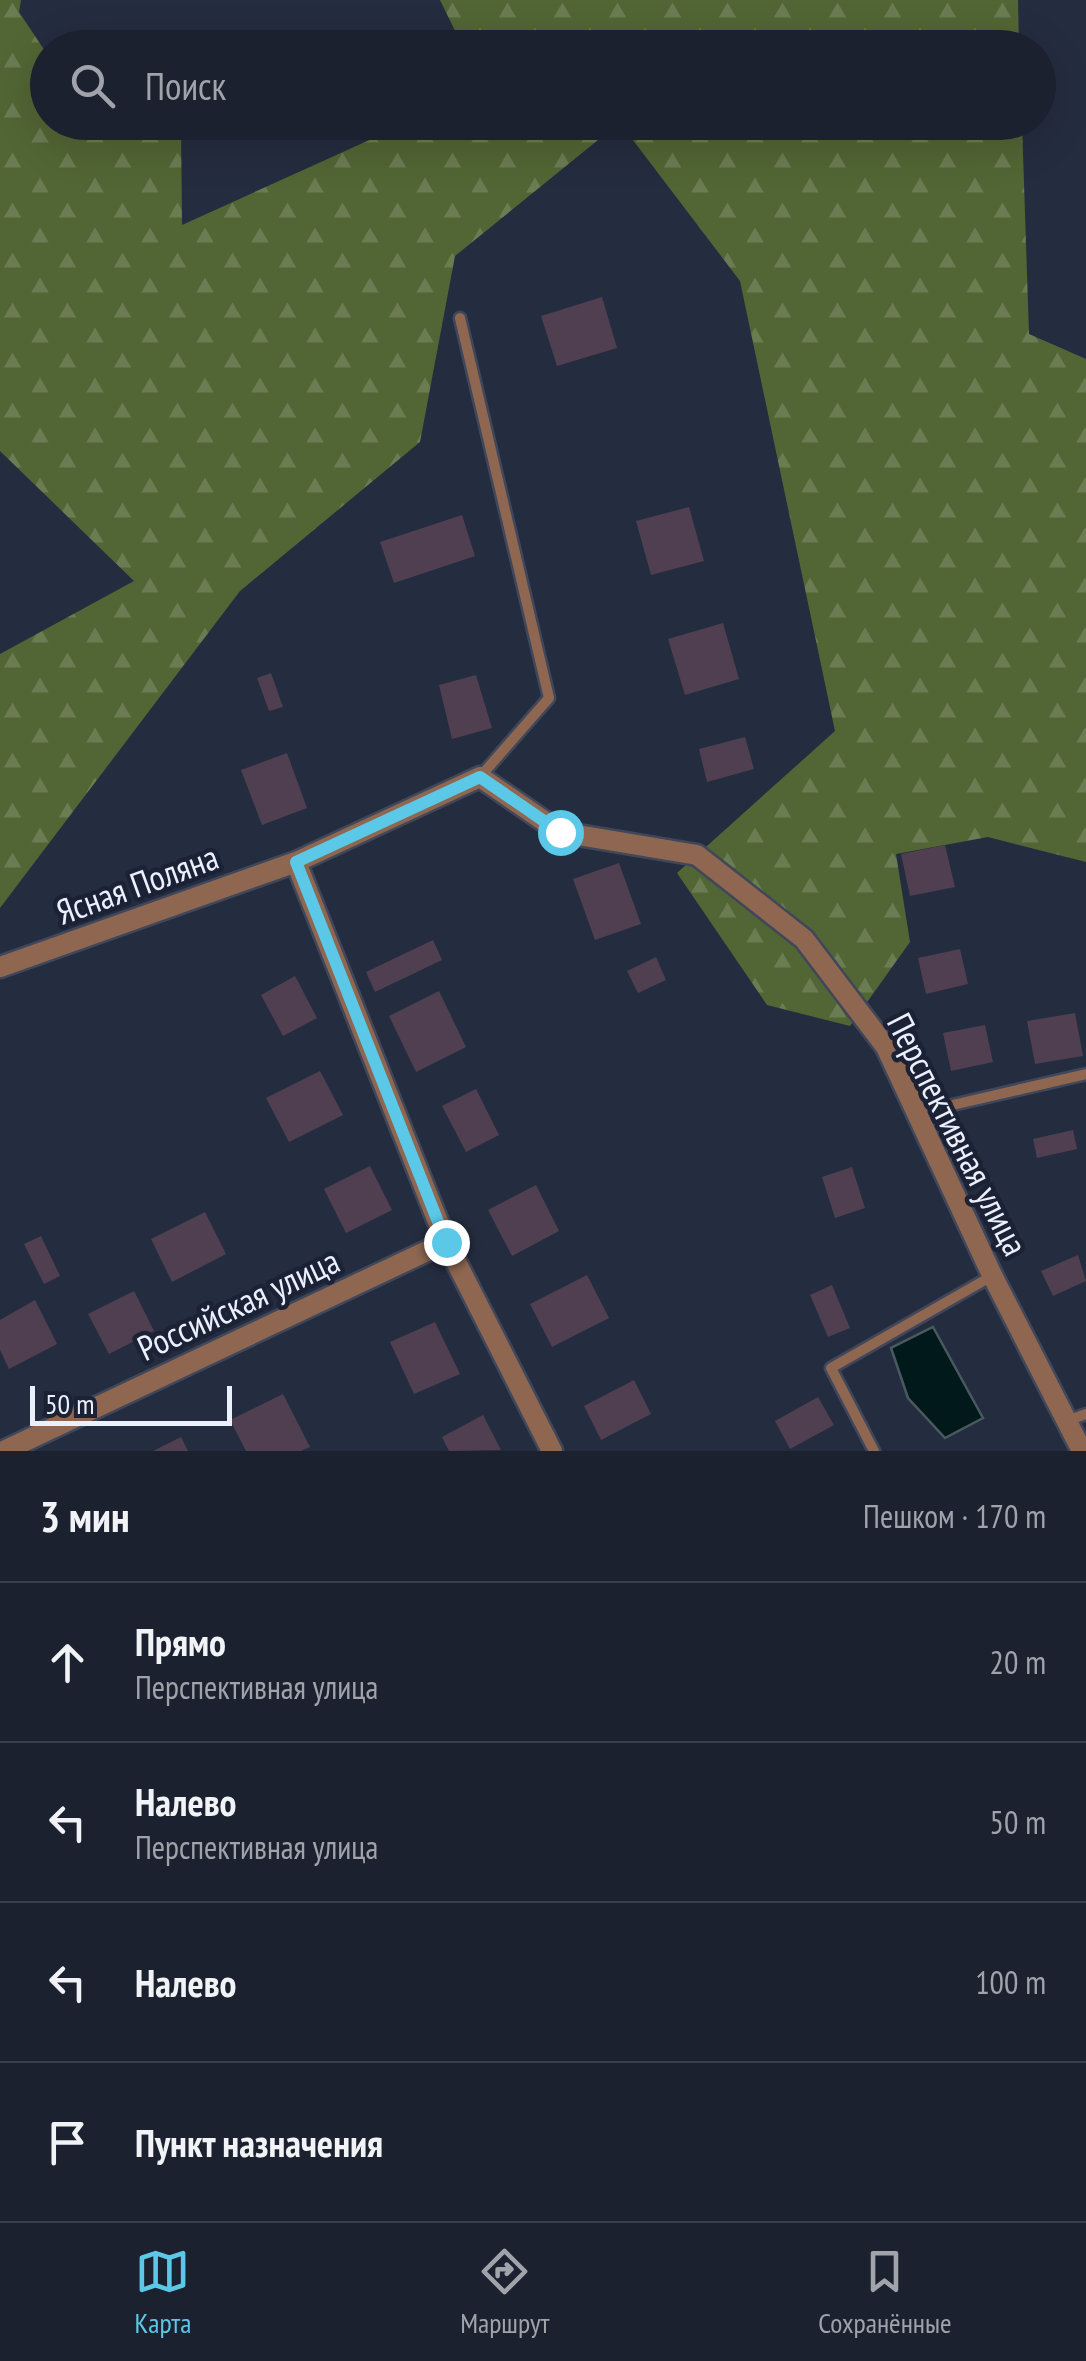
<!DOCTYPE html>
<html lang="ru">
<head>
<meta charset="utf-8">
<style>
  body { margin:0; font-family:"PT Sans Narrow",sans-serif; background:#242937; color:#f1f3f6 }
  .scale { position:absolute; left:30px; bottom:25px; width:202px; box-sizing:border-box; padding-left:10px; border:5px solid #ebf0fd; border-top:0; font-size:28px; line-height:35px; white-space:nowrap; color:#ebf0fd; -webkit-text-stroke:8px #1b2235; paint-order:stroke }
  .stop { position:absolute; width:30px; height:30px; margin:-22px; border:8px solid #5bc8e7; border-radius:50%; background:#fff }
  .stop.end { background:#5bc8e7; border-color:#fff; box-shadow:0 2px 10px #0008 }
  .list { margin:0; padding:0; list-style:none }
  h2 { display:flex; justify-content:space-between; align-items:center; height:130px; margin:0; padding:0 40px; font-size:42px }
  h2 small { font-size:32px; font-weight:400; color:#a0a3aa }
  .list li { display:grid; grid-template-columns:65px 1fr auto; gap:30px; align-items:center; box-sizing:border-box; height:160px; padding:0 40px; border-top:2px solid #393e4b }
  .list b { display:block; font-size:38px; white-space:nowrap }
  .list p { margin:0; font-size:32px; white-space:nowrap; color:#a0a3aa }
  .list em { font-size:32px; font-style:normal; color:#a0a3aa }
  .icon { flex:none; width:55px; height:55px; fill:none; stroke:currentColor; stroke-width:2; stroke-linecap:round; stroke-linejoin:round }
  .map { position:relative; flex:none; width:1086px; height:1451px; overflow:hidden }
  .search { position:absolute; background:#1b212f; box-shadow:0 10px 40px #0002; left:30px; right:30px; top:30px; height:110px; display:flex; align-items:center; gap:25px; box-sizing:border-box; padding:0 35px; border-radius:55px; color:#a0a3aa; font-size:38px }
  .sheet { height:770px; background:#1b212f }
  nav { display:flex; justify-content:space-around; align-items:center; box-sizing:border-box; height:140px; border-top:2px solid #393e4b; background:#1b212f; font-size:28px; color:#a0a3aa }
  nav a { display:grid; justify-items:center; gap:5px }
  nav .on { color:#5bc8e7 }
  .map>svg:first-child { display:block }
  .forest { fill:url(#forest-firs) }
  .water { fill:#02191b; stroke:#485a5f; stroke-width:2.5 }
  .building { fill:#503f50 }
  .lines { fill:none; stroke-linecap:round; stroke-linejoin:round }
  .service-casing { stroke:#40475a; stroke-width:15 }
  .minor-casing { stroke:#40475a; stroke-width:25 }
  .service { stroke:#8f6750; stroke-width:10 }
  .minor { stroke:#8f6750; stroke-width:20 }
  .route { stroke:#5bc8e7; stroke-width:12 }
  .labels { text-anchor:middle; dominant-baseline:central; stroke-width:9; stroke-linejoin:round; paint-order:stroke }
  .street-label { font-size:35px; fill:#ebf0fd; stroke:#1b2235 }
</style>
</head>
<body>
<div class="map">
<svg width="1086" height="1451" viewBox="0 0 1086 1451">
  <defs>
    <pattern id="forest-firs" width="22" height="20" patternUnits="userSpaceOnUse" patternTransform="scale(2.5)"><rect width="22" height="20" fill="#526534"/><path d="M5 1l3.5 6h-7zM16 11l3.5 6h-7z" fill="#6b7b52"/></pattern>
  </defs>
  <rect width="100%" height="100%" fill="#242c3f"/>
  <path class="forest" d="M0 0H21L19 12 47 54 48 122 181 123 182 225 407 123H619L455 256 420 442 240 591 0 908V654L134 581 0 451Z
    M440 0H1018L1019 47H463Z
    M620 123H1022L1029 334 1086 359V862L988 837 896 854 910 942 850 1026 767 1005 677 873 835 731 740 281Z"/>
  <path class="water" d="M933 1327 983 1418 945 1438 908 1398 891 1348Z"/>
  <path class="building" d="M602 297 617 348 557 366 541 316Z
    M689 507 704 561 651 575 636 521Z
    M462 515 475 556 394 583 380 542Z
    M723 623 739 679 685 695 668 639Z
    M271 673 283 707 269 711 257 678Z
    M476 675 492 728 452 739 439 685Z
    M745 737 754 769 707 782 699 749Z
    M287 753 307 808 262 825 241 770Z
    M945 845 955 887 910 896 901 854Z
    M619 863 641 924 595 940 573 879Z
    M433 940 442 960 375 992 366 972Z
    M960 949 968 984 926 994 918 958Z
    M656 957 666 980 638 993 627 971Z
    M295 976 317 1018 283 1036 261 995Z
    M439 991 466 1047 416 1072 389 1016Z
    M1075 1013 1083 1056 1035 1064 1027 1021Z
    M985 1025 993 1062 951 1071 943 1033Z
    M320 1071 343 1115 289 1142 266 1098Z
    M476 1089 499 1135 466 1152 442 1106Z
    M1073 1130 1077 1149 1037 1158 1033 1139Z
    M370 1166 392 1210 346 1233 324 1189Z
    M852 1167 865 1208 835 1218 822 1177Z
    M536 1185 559 1231 512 1256 488 1210Z
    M205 1212 226 1254 172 1282 151 1239Z
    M41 1236 60 1276 44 1284 24 1244Z
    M1078 1255 1086 1281 1053 1296 1041 1271Z
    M587 1275 609 1318 552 1347 530 1304Z
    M832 1285 850 1328 828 1337 810 1295Z
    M134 1291 154 1331 109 1354 88 1314Z
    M35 1300 57 1344 9 1369 0 1350V1320Z
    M435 1322 460 1374 414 1394 390 1342Z
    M634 1380 651 1414 601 1440 584 1406Z
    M283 1394 310 1447 301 1451H246L230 1420Z
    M818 1397 834 1425 790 1449 775 1421Z
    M483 1415 501 1450 449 1451 442 1437Z
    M181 1437 188 1451H153Z"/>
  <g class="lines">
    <g class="service-casing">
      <path id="service" d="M460 318 549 698 480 777
        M918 1113 1086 1074
        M1067 1421 1086 1414
        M874 1451 831 1368 992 1276"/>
    </g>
    <g class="minor-casing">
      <path id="minor" d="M296 862 446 1242 552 1451
        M0 967 296 862 480 777 560 832 697 855 804 939 886 1047 992 1275 1082 1451
        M4 1451 446 1242"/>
    </g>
    <use href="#service" class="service"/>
    <use href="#minor" class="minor"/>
  </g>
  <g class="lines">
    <path class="route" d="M446 1242 296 862 480 777 560 832"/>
  </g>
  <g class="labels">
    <g class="street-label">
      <text transform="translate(137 884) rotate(-20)">Ясная Поляна</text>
      <text transform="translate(958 1134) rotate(63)">Перспективная улица</text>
      <text transform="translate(238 1304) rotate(-25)">Российская улица</text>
    </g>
  </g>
</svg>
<div class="scale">50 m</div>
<div class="stop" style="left:560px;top:832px"></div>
<div class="stop end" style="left:446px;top:1242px"></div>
<div class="search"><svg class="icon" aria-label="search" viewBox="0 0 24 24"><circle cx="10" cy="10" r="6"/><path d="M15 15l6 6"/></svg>Поиск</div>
</div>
<section class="sheet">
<h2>3 мин<small>Пешком · 170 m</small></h2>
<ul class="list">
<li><svg class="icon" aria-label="ahead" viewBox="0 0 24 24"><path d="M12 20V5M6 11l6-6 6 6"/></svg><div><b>Прямо</b><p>Перспективная улица</p></div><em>20 m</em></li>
<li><svg class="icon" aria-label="left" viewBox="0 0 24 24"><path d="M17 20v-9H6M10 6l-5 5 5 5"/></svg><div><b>Налево</b><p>Перспективная улица</p></div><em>50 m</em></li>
<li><svg class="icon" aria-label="left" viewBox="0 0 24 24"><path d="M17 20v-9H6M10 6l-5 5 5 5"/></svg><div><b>Налево</b></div><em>100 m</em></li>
<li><svg class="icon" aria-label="arrive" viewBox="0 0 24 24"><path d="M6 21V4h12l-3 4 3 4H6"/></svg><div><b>Пункт назначения</b></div></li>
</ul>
</section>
<nav>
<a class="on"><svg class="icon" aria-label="map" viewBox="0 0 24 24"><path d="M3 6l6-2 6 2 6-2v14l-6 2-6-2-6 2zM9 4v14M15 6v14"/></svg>Карта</a>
<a><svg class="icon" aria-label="directions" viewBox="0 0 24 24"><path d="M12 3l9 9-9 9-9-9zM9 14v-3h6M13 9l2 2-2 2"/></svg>Маршрут</a>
<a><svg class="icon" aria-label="saved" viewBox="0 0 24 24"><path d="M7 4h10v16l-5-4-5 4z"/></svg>Сохранённые</a>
</nav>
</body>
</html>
